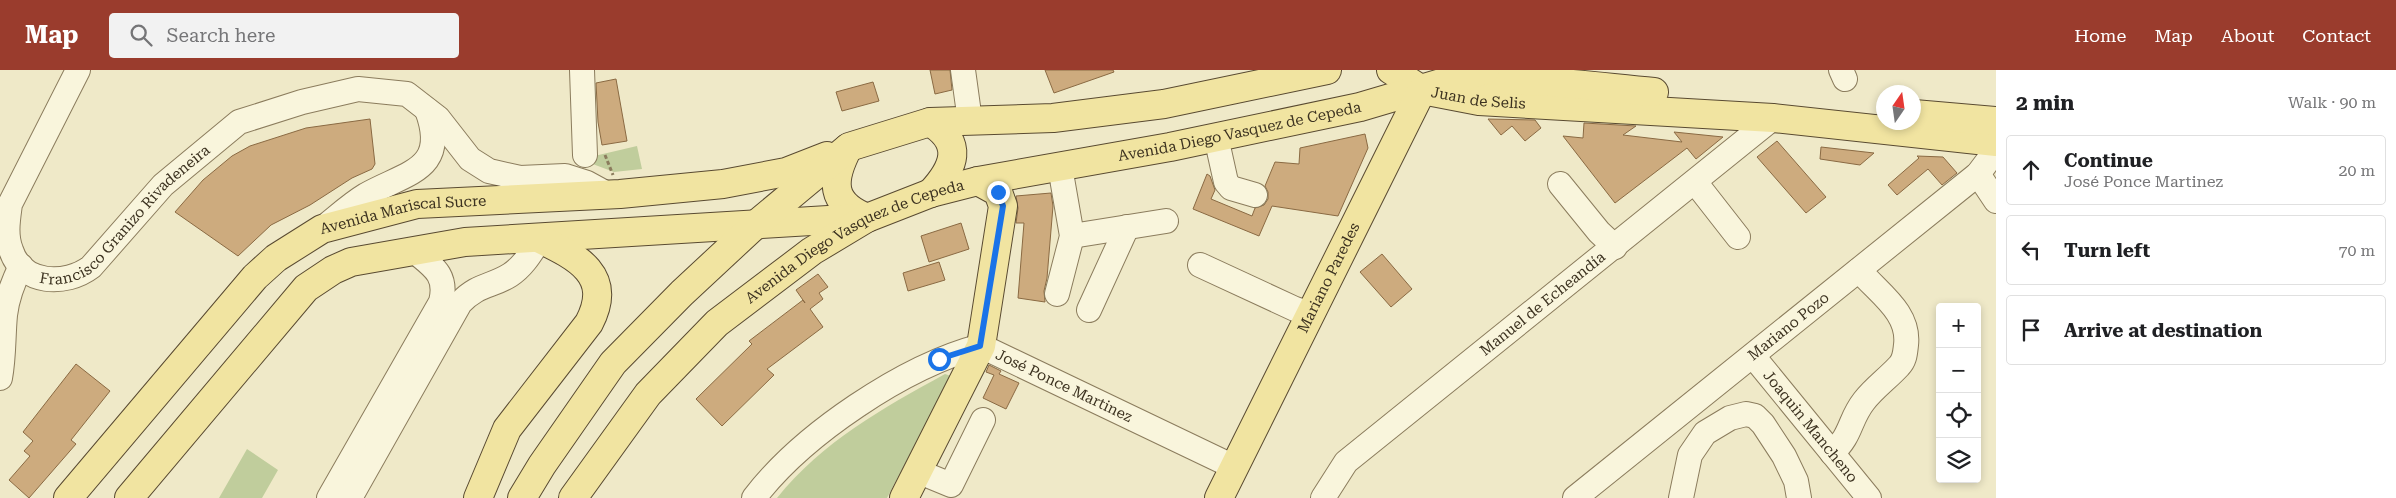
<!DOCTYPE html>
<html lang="en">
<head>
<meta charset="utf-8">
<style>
  body { margin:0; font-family:"Roboto Serif",serif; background:#f2f2f2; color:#202124 }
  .controls { position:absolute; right:15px; bottom:15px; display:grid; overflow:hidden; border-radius:5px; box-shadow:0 2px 8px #0003 }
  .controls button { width:45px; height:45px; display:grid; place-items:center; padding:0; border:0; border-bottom:1px solid #e0e0e0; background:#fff; color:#202124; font:25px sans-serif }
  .compass { position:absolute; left:1876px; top:15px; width:45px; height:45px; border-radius:50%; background:#fff; box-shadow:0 2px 8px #0003; rotate:13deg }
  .stop { position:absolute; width:15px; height:15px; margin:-11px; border:4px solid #1a73e8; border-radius:50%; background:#fff }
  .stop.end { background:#1a73e8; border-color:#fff; box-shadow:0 1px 5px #0008 }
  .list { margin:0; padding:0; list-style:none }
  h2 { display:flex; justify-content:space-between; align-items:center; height:65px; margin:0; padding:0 20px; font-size:21px }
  h2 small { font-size:16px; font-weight:400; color:#757577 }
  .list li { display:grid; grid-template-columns:32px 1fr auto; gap:15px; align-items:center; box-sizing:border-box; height:70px; margin:0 10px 10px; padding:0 10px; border:1px solid #e0e0e0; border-radius:5px }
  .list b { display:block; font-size:19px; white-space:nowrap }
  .list p { margin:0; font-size:16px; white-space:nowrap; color:#757577 }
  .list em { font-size:16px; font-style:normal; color:#757577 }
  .icon { flex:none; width:28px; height:28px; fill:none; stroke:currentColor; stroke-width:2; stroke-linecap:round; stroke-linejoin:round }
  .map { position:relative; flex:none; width:1996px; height:428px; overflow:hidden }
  header { display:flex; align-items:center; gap:30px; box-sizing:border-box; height:70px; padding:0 25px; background:#9a3c2d; color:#fff }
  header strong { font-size:24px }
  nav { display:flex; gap:28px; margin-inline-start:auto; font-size:18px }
  .search { width:350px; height:45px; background:#f2f2f2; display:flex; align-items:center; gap:12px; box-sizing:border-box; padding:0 18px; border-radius:5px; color:#757577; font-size:19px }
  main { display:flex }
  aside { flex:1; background:#fff }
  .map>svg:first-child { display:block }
  .green { fill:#c0cd9c }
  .building { fill:#cdab7e; stroke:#8a6a43 }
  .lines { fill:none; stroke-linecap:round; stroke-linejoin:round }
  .minor-casing { stroke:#8b7c5d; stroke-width:26 }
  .major-casing { stroke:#594a31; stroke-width:30 }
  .path { stroke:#8b7c5d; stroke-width:3; stroke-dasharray:4 2.5; stroke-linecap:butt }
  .minor { stroke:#f9f5dc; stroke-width:24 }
  .major { stroke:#f1e4a1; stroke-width:28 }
  .route { stroke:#1a73e8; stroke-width:6 }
  .labels { text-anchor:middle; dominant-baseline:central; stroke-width:4.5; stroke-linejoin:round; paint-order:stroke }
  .street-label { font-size:15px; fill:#3c3220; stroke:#f6f2d8 }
</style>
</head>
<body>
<header>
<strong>Map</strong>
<div class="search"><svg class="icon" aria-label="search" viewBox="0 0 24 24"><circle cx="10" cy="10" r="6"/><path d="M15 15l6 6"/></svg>Search here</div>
<nav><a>Home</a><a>Map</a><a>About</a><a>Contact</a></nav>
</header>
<main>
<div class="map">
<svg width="1996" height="428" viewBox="0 0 1996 428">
  <rect width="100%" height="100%" fill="#efe9c8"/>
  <path class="green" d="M637 76 642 99 614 102 590 93 573 91Z
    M945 304 951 306 887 428H777C822 372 883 338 945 304Z
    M247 379 278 400 262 428H219Z"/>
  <path class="building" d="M930 0H950L952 20 935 24Z
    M1045 0H1113L1114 2 1054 23Z
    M616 9 627 71 602 75 598 52 596 13Z
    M873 12 879 31 842 41 836 22Z
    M370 49 375 94 372 99 352 108 310 135 271 155 238 186 175 142 203 110 232 86 250 76 306 58Z
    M1488 49 1535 50 1541 58 1525 71 1512 56 1501 65Z
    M1584 53 1636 56 1623 65 1682 72 1674 62 1723 67 1696 89 1687 78 1615 133 1563 66 1583 68Z
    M1365 64 1368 78 1338 146 1272 136 1259 166 1193 139 1207 104 1210 106 1215 120 1211 129 1252 146 1255 138 1264 135 1268 129V122L1265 116 1275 92 1299 94 1300 78Z
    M1777 71 1826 127 1806 143 1757 87Z
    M1821 77 1874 83 1860 95 1820 89Z
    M1917 86 1943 87 1957 103 1942 115 1928 99 1897 125 1888 115 1919 88Z
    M1051 123 1053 136 1047 208 1044 221 1045 232 1018 228 1024 153H1016L1018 138 1016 126Z
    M961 153 969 179 929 192 921 166Z
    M1382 184 1412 219 1391 237 1360 202Z
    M939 192 945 210 908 221 903 203Z
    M818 204 828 217 819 223 823 229 810 239 823 257 767 299 774 305 722 356 696 329 752 274 749 271 803 230 805 233 796 220Z
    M76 294 110 321 71 370 76 374 29 428 9 410 30 386 24 381 33 371 23 362Z
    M989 295 1001 301 999 304 1019 313 1006 339 983 328 994 305 986 302Z"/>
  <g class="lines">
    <g class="minor-casing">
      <g id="minor">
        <path id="s1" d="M78 0 10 134C8 149 5 165 11 180 22 215 66 216 91 197L163 115 239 52 302 32 358 19 407 24 438 48 470 89 489 101 520 108 565 106 587 113 609 125"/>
        <path d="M582 0 585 85"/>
        <path d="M963 0 970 51"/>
        <path d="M1841 0 1845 9"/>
        <path d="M1216 67 1226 112 1231 118 1255 125"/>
        <path d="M1978 104 1996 131"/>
        <path d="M1695 112 1738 167"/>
        <path d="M1560 114 1599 162 1615 177"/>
        <path d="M323 158C337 147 351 134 366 125 407 102 449 100 427 40"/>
        <path d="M1072 166 1166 151"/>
        <path d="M1200 195 1295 239 1311 244"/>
        <path d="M1057 224 1072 166 1060 97"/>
        <path d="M1089 240 1127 157"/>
        <path id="s2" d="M1753 286 1869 428"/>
        <path d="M0 308C4 287 3 266 5 245 7 228 13 212 21 196"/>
        <path d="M1832 383C1852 365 1849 350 1864 331 1874 318 1887 309 1899 296 1905 290 1905 283 1906 275 1910 242 1878 223 1859 200"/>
        <path d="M917 401 951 415 983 350"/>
        <path d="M329 428 441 232C448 204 432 196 413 180"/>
        <path d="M350 428 460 233C478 214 491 217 510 205 524 196 532 181 540 169"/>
        <path id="s3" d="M754 428C802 365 904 296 981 276L1234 397"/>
        <path id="s4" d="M1323 428 1346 392 1773 48"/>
        <path id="s5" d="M1575 428 1978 104 1996 80"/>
        <path d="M1681 428 1690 385 1705 363 1730 348 1746 344 1755 346 1763 354 1784 386 1796 411 1799 428"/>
      </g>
    </g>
    <g class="major-casing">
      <g id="major">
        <path id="s6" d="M1391 0 1422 20 1479 31 1773 48 1996 72"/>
        <path d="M1463 14C1522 5 1595 17 1654 22"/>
        <path d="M1914 44 1996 51"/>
        <path d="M930 52C964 73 955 97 931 123"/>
        <path d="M848 78C831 111 830 133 867 148"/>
        <path id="s7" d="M68 428 255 207 276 188 322 159 417 134 620 124 723 114 786 102 827 86"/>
        <path d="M129 428 306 218 333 200 351 192 465 172 861 148"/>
        <path d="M478 428 507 359 589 253C614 205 577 187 540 169"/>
        <path d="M522 428 542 395 613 293 682 223 754 156 849 77 930 52 1053 48 1164 34 1327 0"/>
        <path id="s8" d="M573 428 648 324 717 253 812 181 867 148 931 123 978 111 1170 77 1360 37 1485 0"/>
        <path d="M904 428 981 276 1003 136 998 122 978 111"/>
        <path id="s9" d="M1219 428 1422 20"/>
      </g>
    </g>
    <path class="path" d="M605 85 613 105"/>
    <use href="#minor" class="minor"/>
    <use href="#major" class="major"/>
  </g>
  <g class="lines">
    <path class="route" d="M939 289 980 276 1003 136 998 122"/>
  </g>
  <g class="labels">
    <g class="street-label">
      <text stroke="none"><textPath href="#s6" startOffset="94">Juan de Selis</textPath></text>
      <text stroke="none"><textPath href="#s8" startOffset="794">Avenida Diego Vasquez de Cepeda</textPath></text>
      <text stroke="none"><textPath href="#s1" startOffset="349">Francisco Granizo Rivadeneira</textPath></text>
      <text stroke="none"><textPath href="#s7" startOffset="455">Avenida Mariscal Sucre</textPath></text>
      <text stroke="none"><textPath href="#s8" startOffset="389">Avenida Diego Vasquez de Cepeda</textPath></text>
      <text stroke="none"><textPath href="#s9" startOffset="246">Mariano Paredes</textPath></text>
      <text stroke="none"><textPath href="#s4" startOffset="295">Manuel de Echeandía</textPath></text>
      <text stroke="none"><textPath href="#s5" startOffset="274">Mariano Pozo</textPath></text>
      <text stroke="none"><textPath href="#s3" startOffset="369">José Ponce Martinez</textPath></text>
      <text stroke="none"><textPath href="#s2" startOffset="91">Joaquin Mancheno</textPath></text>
    </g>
  </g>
</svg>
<div class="controls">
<button>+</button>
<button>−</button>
<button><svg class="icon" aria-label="locate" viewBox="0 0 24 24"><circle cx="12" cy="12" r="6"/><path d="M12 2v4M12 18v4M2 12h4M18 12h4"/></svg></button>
<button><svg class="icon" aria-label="layers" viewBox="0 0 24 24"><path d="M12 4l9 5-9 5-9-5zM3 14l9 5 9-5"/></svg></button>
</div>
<svg class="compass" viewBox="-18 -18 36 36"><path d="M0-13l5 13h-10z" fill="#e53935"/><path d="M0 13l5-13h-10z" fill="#757577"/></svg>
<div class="stop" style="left:939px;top:289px"></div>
<div class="stop end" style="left:998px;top:122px"></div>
</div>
<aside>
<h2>2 min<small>Walk · 90 m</small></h2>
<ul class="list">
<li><svg class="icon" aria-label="ahead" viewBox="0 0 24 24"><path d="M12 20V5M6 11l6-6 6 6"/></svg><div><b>Continue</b><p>José Ponce Martinez</p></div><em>20 m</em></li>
<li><svg class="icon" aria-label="left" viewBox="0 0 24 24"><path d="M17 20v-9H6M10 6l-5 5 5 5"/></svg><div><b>Turn left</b></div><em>70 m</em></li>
<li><svg class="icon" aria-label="arrive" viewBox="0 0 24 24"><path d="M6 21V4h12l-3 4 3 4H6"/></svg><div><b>Arrive at destination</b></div></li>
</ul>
</aside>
</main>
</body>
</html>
